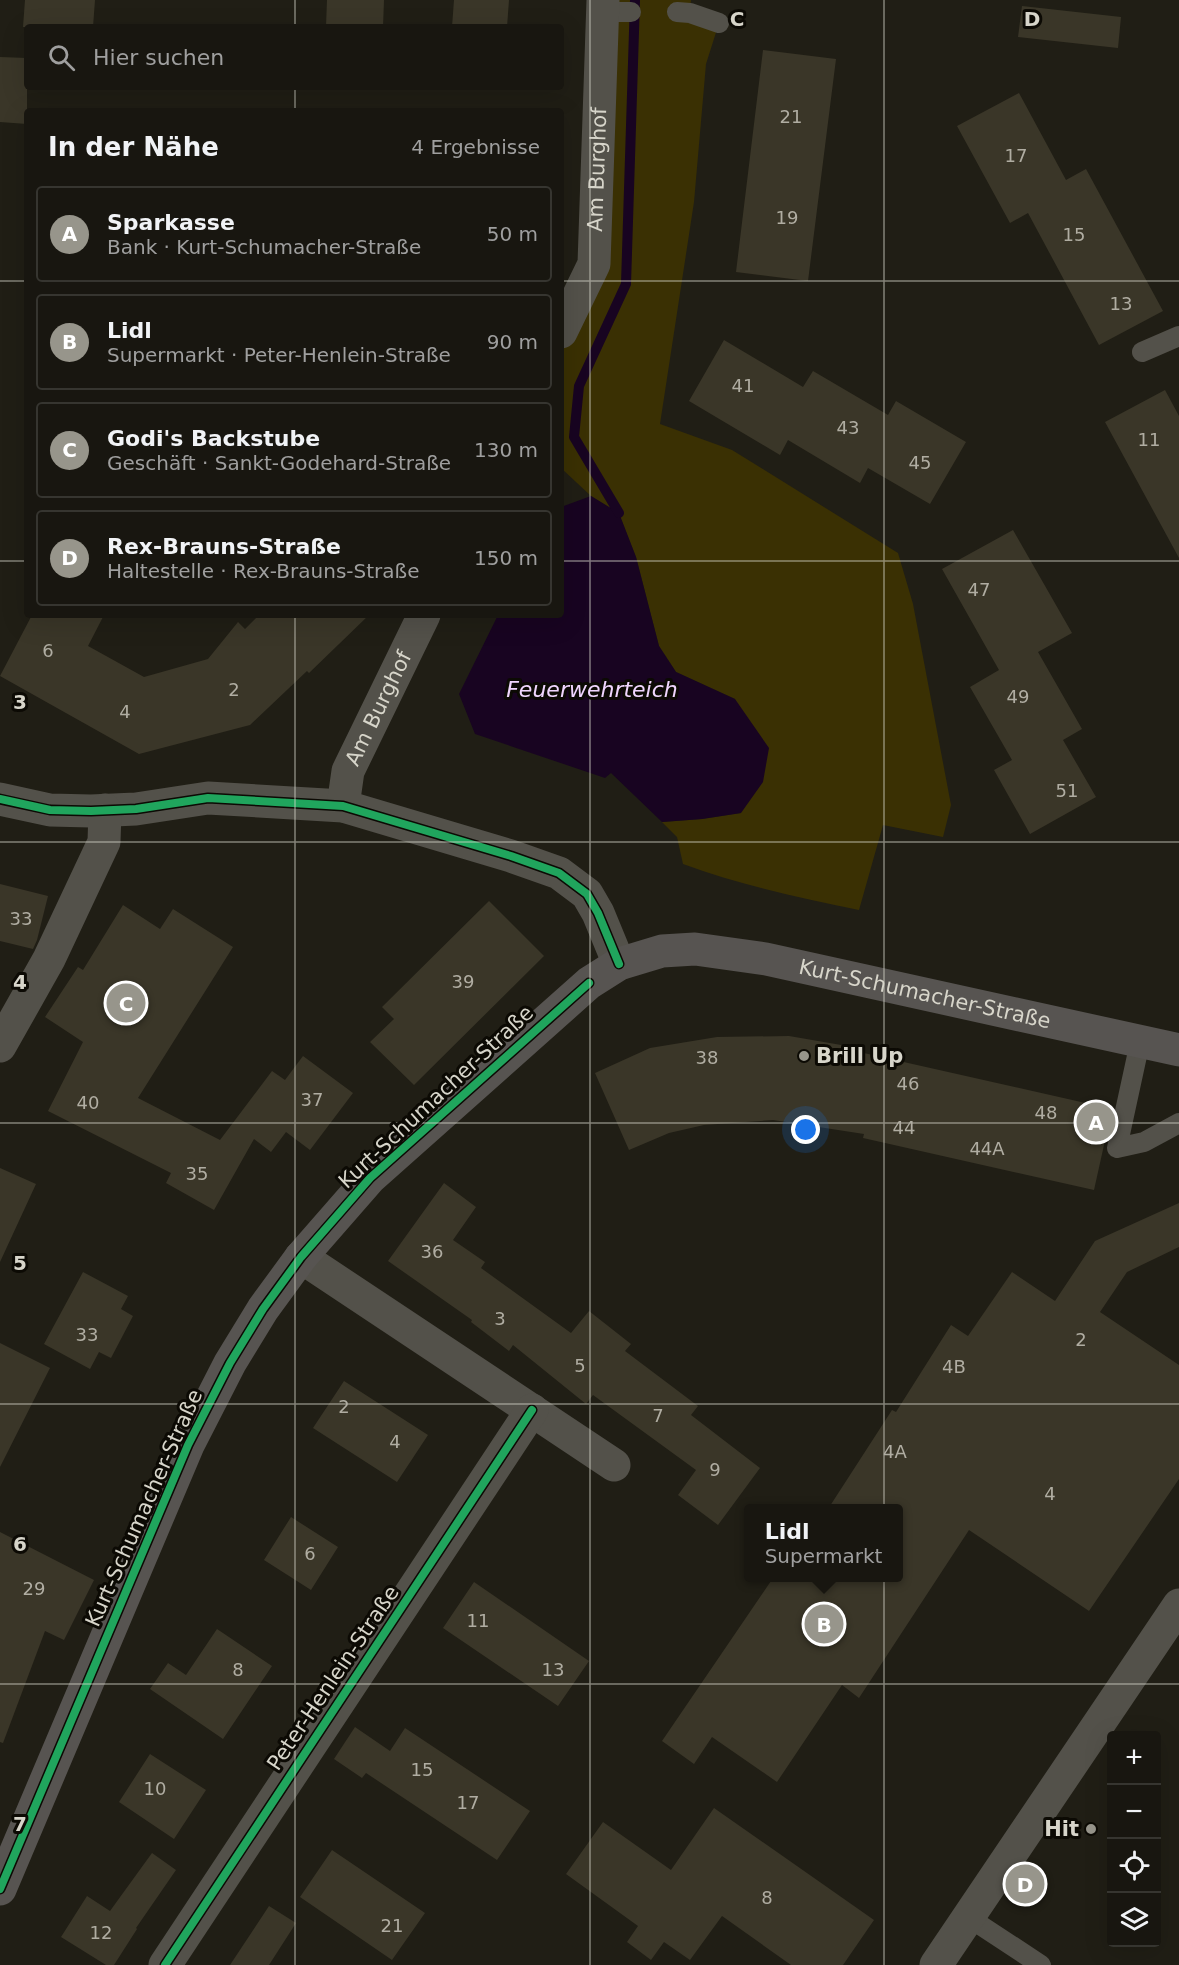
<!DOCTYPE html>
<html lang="de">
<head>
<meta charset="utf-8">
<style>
  body { margin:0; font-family:"DejaVu Sans",sans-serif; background:#211f19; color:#f1f3f6 }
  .controls { position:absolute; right:18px; bottom:18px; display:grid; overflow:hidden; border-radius:6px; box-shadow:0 6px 24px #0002 }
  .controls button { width:54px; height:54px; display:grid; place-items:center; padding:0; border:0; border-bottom:2px solid #363530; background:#181610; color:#f1f3f6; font:30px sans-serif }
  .you { position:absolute; left:806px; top:1130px; width:21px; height:21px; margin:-15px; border:4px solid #fff; border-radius:50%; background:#1a73e8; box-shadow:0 0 0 9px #1a73e833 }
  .badge { display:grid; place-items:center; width:39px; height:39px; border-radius:50%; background:#97958b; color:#fff; font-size:20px; font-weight:700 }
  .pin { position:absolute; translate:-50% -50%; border:3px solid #fff; box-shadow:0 2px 6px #0006 }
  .popup { position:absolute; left:744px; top:1504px; width:159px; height:78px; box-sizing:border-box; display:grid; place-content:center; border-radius:6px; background:#181610; filter:drop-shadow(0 2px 4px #0005); font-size:20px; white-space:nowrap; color:#9f9f9f }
  .popup b { font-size:22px; color:#f1f3f6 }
  .popup::after { content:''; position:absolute; left:50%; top:100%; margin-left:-12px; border:12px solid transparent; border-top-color:#181610 }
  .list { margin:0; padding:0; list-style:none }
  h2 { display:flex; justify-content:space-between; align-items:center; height:78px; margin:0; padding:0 24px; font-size:26px }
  h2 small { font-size:20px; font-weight:400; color:#9f9f9f }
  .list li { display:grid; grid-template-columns:39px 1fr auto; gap:18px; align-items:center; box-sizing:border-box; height:96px; margin:0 12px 12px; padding:0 12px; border:2px solid #363530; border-radius:6px }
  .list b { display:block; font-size:22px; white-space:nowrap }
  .list p { margin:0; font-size:20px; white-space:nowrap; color:#9f9f9f }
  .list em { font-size:20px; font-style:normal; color:#9f9f9f }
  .icon { flex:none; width:33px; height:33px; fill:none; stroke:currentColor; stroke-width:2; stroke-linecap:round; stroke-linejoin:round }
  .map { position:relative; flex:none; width:1179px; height:1965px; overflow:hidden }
  .search { position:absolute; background:#181610; box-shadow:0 6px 24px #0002; left:24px; top:24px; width:540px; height:66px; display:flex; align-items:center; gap:15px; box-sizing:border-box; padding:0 21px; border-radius:6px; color:#9f9f9f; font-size:22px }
  .panel { position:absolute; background:#181610; box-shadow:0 6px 24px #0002; left:24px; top:108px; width:540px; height:510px; border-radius:6px }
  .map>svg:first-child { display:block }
  .green { fill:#3a3003 }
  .water { fill:#180421 }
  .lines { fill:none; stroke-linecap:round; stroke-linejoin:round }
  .stream { stroke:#180421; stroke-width:10 }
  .building { fill:#3a3628 }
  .lane { stroke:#53514a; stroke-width:20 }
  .street { stroke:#53514a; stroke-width:33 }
  .secondary { stroke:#575451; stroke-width:33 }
  .cycleway-casing { stroke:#0c0a04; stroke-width:11 }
  .cycleway { stroke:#20a55d; stroke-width:8 }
  .grid { fill:none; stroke:#d7d5ca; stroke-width:1.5; stroke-opacity:0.55 }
  .poi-dot { fill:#97958b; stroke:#0c0a04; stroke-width:2 }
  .labels { text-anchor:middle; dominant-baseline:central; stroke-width:6; stroke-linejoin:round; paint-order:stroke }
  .number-label { font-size:18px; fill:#b0ada2 }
  .street-label { font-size:21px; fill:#d7d5ca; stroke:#0c0a04 }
  .poi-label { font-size:21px; font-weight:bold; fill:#d7d5ca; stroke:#0c0a04; text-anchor:start }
  .water-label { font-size:22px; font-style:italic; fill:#f0d6fe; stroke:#0c0a04 }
  .grid-label { font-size:20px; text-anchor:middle; font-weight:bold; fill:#d7d5ca; stroke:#0c0a04; stroke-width:6; stroke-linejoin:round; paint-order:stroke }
</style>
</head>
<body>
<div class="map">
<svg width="1179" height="1965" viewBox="0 0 1179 1965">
  <rect width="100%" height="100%" fill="#201e15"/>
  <path class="green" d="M603 0H691L690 13 719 23 706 64 694 202 660 424 732 450 898 553 913 604 951 805 943 837 883 825 859 910C800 898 740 885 683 864L677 837 662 822 702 819 741 813 735 699 676 672 659 646 636 557 619 514 591 496 561 468V355L594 264Z"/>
  <path class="water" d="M591 496 619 513 636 557 659 646 676 672 735 699 769 748 763 782 741 813 702 819 662 822 611 773 605 778 475 734 459 694 498 615H561V507Z"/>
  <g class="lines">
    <path class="stream" d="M619 513 574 437 579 386 626 284 635 0"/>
  </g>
  <path class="building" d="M25 0H95L93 27H23Z
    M327 0H384L383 27H326Z
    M454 0H509L507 27H452Z
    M1022 6 1121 17 1118 48 1018 37Z
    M763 50 836 59 808 281 736 272Z
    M0 57 27 58V124L0 122Z
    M1019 93 1066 180 1086 169 1163 311 1099 345 1028 213 1010 223 957 126Z
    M724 340 803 387 813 371 888 415 896 401 966 442 930 504 868 468 860 483 788 440 780 455 689 401Z
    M1165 390 1179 416V558L1105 422Z
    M1013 530 1072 633 1038 652 1082 729 1063 740 1096 797 1030 834 994 770 1012 760 970 687 999 670 942 569Z
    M32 615H104L88 646 144 677 208 659 238 622 245 629 259 615H369L309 673 307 671 250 725 139 754 0 676Z
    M0 884 48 896 37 940 33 949 0 941Z
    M489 901 544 956 414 1085 370 1042 394 1019 382 1007Z
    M123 905 160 929 173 909 233 947 138 1098 220 1140 272 1071 285 1080 303 1056 353 1093 310 1150 286 1132 271 1152 254 1139 214 1210 166 1183 171 1173 48 1111 83 1042 45 1017 78 967 83 970Z
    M789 1036 847 1046 846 1049 1112 1109 1094 1190 863 1138 864 1134 773 1120 704 1125 669 1133 629 1150 595 1073 650 1048 717 1037Z
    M0 1168 36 1184 0 1262Z
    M444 1183 476 1207 453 1240 485 1262 481 1268 571 1333 589 1311 631 1344 625 1351 698 1406 691 1415 760 1468 718 1525 678 1495 696 1470 593 1395 586 1404 513 1345 509 1351 471 1322 472 1320 388 1261Z
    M1179 1203V1247L1127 1272 1100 1312 1179 1365V1479L1089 1611 969 1530 859 1698 842 1685 777 1782 712 1737 694 1764 662 1741 773 1578H899V1509H828L892 1410 896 1412 951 1325 968 1336 1012 1272 1055 1301 1095 1241Z
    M83 1272 128 1296 121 1309 133 1316 111 1358 99 1352 90 1369 44 1344Z
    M0 1343 50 1368 0 1467Z
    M344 1381 428 1435 397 1482 313 1428Z
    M291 1517 338 1547 311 1590 264 1560Z
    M0 1532 94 1580 64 1640 45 1631 3 1743 0 1742Z
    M474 1582 589 1661 558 1706 443 1628Z
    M217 1629 272 1666 223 1739 150 1689 168 1663 186 1675Z
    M355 1727 390 1751 405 1728 530 1811 497 1860 366 1773 362 1778 334 1759Z
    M150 1754 206 1790 174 1839 119 1802Z
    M714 1808 874 1920 843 1965H791L722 1916 690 1960 664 1942 651 1960 627 1942 638 1926 566 1874 603 1822 671 1870Z
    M332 1850 425 1913 392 1960 300 1897Z
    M152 1853 176 1870 136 1928 137 1929 114 1965H106L61 1937 87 1896 110 1911Z
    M269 1906 296 1923 269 1965H230Z"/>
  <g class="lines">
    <path class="lane" d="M603 12H631
      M677 12 690 13 719 23
      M1142 352 1179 336
      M1140 1042 1117 1148 1144 1142 1179 1123
      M968 1917 1041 1965"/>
    <g class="street">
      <path id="s1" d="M561 332 594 264 603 0"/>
      <path d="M0 799 50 810 91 811 136 809 208 798 343 806 511 856 559 873 587 894 598 913 619 964"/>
      <path id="s2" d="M343 806 348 771 424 615"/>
      <path d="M0 1046 49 959 104 842 105 810"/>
      <path d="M301 1257 614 1465"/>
      <path d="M165 1965 532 1410"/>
      <path d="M936 1965 1179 1605"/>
    </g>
    <path class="secondary" id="s3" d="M0 1889 188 1445 230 1363 263 1309 301 1257 370 1178 589 983 619 964 662 951 695 949 766 959 1179 1050"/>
    <g class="cycleway-casing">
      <path id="cycleway" d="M0 799 50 810 91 811 136 809 208 798 343 806 511 856 559 873 587 894 598 913 619 964
        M0 1889 188 1445 230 1363 263 1309 301 1257 370 1178 589 983
        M165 1965 532 1410"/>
    </g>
    <use href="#cycleway" class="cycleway"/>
  </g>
  <path class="grid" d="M295 0V27M590 0V1965M884 0V1965M295 87V111M0 281H27M561 281H1179M0 561H27M561 561H1179M295 615V1965M0 842H1179M0 1123H1179M0 1404H1179M0 1684H1179"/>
  <g class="poi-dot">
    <circle cx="804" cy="1056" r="6"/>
    <circle cx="1091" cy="1829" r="6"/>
  </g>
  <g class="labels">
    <g class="number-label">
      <text x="791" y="116">21</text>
      <text x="1016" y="155">17</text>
      <text x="787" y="217">19</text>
      <text x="1074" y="234">15</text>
      <text x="1121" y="303">13</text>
      <text x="743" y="385">41</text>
      <text x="848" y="427">43</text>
      <text x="1149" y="439">11</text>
      <text x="920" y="462">45</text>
      <text x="979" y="589">47</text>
      <text x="48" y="650">6</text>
      <text x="234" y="689">2</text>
      <text x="1018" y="696">49</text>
      <text x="125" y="711">4</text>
      <text x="1067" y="790">51</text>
      <text x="21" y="918">33</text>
      <text x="463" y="981">39</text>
      <text x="707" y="1057">38</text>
      <text x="908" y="1083">46</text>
      <text x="312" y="1099">37</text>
      <text x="88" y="1102">40</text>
      <text x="1046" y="1112">48</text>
      <text x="904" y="1127">44</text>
      <text x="987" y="1148">44A</text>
      <text x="197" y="1173">35</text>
      <text x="432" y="1251">36</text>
      <text x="500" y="1318">3</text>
      <text x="87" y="1334">33</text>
      <text x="1081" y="1339">2</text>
      <text x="580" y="1365">5</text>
      <text x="954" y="1366">4B</text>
      <text x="344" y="1406">2</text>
      <text x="658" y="1415">7</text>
      <text x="395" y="1441">4</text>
      <text x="895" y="1451">4A</text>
      <text x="715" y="1469">9</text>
      <text x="1050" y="1493">4</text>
      <text x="310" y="1553">6</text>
      <text x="34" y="1588">29</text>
      <text x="478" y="1620">11</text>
      <text x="238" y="1669">8</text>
      <text x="553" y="1669">13</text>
      <text x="422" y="1769">15</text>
      <text x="155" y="1788">10</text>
      <text x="468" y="1802">17</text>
      <text x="767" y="1897">8</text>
      <text x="392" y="1925">21</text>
      <text x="101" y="1932">12</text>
    </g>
    <g class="street-label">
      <text stroke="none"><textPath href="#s1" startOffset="170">Am Burghof</textPath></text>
      <text stroke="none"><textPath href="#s2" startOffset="105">Am Burghof</textPath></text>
      <text stroke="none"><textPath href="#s3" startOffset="1448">Kurt-Schumacher-Straße</textPath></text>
      <text transform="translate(436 1097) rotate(-43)">Kurt-Schumacher-Straße</text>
      <text transform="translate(144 1508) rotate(-66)">Kurt-Schumacher-Straße</text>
      <text transform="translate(333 1678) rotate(-56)">Peter-Henlein-Straße</text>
    </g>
    <g class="poi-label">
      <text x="816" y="1056">Brill Up</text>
      <text x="1079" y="1829" text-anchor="end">Hit</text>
    </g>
    <g class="water-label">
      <text x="592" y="689">Feuerwehrteich</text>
    </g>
  </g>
  <g class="grid-label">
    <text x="737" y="26">C</text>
    <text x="1032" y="26">D</text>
    <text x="20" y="709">3</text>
    <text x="20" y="989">4</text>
    <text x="20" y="1270">5</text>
    <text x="20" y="1551">6</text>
    <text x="20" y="1831">7</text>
  </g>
</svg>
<div class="controls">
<button>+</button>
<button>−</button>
<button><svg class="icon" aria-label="locate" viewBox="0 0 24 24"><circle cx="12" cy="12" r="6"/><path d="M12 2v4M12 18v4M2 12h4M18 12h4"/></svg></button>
<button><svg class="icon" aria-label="layers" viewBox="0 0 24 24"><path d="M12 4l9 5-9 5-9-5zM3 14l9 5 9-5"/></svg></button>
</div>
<div class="you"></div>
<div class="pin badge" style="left:1096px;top:1122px">A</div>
<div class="pin badge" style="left:824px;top:1624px">B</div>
<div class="popup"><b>Lidl</b>Supermarkt</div>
<div class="pin badge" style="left:126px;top:1003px">C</div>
<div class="pin badge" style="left:1025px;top:1884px">D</div>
<div class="search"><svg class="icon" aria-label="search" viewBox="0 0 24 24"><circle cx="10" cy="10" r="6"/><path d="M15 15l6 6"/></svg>Hier suchen</div>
<section class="panel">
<h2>In der Nähe<small>4 Ergebnisse</small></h2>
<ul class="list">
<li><span class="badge">A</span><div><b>Sparkasse</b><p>Bank · Kurt-Schumacher-Straße</p></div><em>50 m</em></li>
<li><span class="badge">B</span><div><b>Lidl</b><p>Supermarkt · Peter-Henlein-Straße</p></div><em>90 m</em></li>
<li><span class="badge">C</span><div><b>Godi's Backstube</b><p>Geschäft · Sankt-Godehard-Straße</p></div><em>130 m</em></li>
<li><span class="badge">D</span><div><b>Rex-Brauns-Straße</b><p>Haltestelle · Rex-Brauns-Straße</p></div><em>150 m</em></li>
</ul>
</section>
</div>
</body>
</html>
